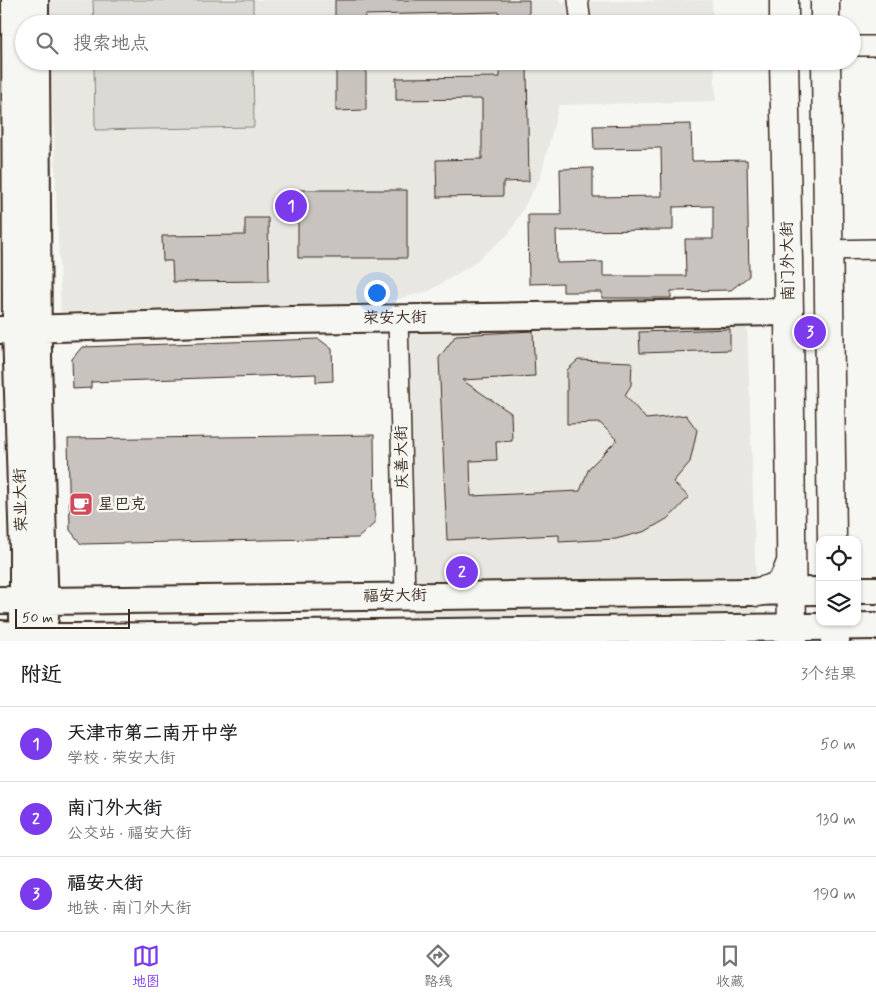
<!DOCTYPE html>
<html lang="zh">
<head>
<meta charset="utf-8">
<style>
  body { margin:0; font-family:Mynerve,"LXGW WenKai TC",sans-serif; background:#f2f2f2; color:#202124 }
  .controls { position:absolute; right:15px; bottom:15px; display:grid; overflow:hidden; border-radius:10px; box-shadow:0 1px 4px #0004 }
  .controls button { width:45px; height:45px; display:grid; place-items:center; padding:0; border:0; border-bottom:1px solid #e0e0e0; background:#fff; color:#202124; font:25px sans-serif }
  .scale { position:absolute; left:15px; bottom:12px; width:115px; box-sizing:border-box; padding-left:5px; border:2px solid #3b2a1e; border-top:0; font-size:14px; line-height:18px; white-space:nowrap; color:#3b2a1e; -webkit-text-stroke:4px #f6f6f2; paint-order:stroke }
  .you { position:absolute; left:376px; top:292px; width:18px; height:18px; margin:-12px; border:4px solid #fff; border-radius:50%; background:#1a73e8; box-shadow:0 0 0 8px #1a73e833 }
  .badge { display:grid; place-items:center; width:32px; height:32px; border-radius:50%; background:#7c3aed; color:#fff; font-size:16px; font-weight:700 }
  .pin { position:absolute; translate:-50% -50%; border:2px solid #fff; box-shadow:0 1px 5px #0006 }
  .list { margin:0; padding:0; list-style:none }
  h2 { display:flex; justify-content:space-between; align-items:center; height:65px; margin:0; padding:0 20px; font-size:21px }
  h2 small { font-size:16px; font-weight:400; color:#757577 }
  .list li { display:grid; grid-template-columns:32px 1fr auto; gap:15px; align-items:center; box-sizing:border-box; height:75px; padding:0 20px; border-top:1px solid #e0e0e0 }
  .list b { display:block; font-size:19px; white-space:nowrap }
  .list p { margin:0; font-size:16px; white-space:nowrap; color:#757577 }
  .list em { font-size:16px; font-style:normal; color:#757577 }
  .icon { flex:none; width:28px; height:28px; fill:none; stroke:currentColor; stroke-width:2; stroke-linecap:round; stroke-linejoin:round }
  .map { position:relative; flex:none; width:876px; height:641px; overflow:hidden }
  .search { position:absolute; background:#fff; box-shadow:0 1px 4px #0004; left:15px; right:15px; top:15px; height:55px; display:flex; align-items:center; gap:12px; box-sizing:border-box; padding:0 18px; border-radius:28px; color:#757577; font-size:19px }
  .sheet { height:290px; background:#fff }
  nav { display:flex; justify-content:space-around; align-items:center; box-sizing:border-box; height:70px; border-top:1px solid #e0e0e0; background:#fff; font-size:14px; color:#757577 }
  nav a { display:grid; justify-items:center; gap:2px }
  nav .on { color:#7c3aed }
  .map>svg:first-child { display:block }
  .built { fill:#e8e7e2 }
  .green { fill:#dad9d3; stroke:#8a8278 }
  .building { fill:#c8c3be; stroke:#3b2a1e; fill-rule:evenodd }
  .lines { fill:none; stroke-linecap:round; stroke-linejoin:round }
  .street-casing { stroke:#3b2a1e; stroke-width:22 }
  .secondary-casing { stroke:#3b2a1e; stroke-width:30 }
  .primary-casing { stroke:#3b2a1e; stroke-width:31 }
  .street { stroke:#f6f6f2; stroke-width:19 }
  .secondary { stroke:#f6f6f2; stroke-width:26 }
  .primary { stroke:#f6f6f2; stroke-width:28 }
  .labels { text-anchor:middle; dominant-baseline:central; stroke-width:5; stroke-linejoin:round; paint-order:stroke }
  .street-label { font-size:16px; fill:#3b2a1e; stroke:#f6f6f2 }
  .poi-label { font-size:16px; fill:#3b2a1e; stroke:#f6f6f2; text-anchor:start }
</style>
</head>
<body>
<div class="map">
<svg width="876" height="641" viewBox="0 0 876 641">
  <rect width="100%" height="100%" fill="#f6f6f2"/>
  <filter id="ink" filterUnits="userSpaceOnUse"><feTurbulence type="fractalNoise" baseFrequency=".02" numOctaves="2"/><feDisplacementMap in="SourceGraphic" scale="10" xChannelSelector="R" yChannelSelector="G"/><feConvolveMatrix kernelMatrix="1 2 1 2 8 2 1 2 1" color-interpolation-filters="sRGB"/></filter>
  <g filter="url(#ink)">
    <path class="built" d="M49 0H561V2L712 0 713 24H50Z
      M51 61H714L716 101 559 105 540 178 509 234 470 266 429 291 379 304 61 312Z
      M403 321 747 325 758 641H412Z"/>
    <path class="green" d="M93 0H253V24H94Z
      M94 61H253L254 127 95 130Z"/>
    <path class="building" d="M335 0H529V17L499 18V12L365 15V24H335Z
      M336 61H366V110L336 111Z
      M500 68H527L529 181 503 182V196L437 197 436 160 482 159V99L396 100V78L500 77Z
      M691 124 692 161 747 160 749 276 731 290 671 291V298H602V292H563V283L529 284 528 215H561L560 169 593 168V197L662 196 661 148 594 149 593 126ZM713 206V239H685L686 276H603V262L557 263 556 231 673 230V207Z
      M298 190H407V258H298Z
      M245 218H268L269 281 173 282 172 261H163L162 236 245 235Z
      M730 329V350L640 353 639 332Z
      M533 331 535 376 462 380 511 413 512 441 496 442 497 460 470 461 471 496 580 491 589 468 617 440 600 423 567 424V370L578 360 632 362 631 385 625 395 646 419 686 415 697 430 690 462 673 482 689 497 670 517 646 531 616 539 559 542V535L447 540 439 358 456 335Z
      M319 339 332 349 333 381 316 382V374L91 382V388L73 389 72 359 82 347Z
      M374 435 375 523 358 538 81 544 70 530 68 439Z"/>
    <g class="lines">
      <g class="street-casing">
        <path id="street" d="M578 0 581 24
          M852 46H876
          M828 250 876 249
          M398 318 405 596"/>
      </g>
      <g class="secondary-casing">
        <path id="secondary" d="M15 0 16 330 23 550V619
          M35 0V24
          M36 61 38 356 45 618
          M0 330 291 320 789 312
          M857 590H876
          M0 600 45 601 820 591
          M0 634 45 637H85L876 626"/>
      </g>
      <g class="primary-casing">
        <path id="primary" d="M784 0V24
          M825 0V24
          M784 61 789 312 792 641
          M826 61 832 540
          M758 592C780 588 784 582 791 562
          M834 622 835 641"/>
      </g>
      <use href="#street" class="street"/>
      <use href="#secondary" class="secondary"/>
      <use href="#primary" class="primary"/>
    </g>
  </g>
  <defs>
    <g id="cafe-square" transform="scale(1.25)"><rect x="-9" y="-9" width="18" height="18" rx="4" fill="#d1495b" stroke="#f6f6f2"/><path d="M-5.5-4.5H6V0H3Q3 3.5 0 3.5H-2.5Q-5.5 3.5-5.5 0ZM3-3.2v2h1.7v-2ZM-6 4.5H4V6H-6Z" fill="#fff"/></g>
  </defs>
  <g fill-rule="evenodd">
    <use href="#cafe-square" x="81" y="504"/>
  </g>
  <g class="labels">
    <g class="street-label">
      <text transform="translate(788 261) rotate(-91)">南门外大街</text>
      <text transform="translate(395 318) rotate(-1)">荣安大街</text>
      <text transform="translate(402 457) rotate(-91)">庆善大街</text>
      <text transform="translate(21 500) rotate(-92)">荣业大街</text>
      <text transform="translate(395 596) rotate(-1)">福安大街</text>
    </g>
    <g class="poi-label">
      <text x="98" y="504">星巴克</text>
    </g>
  </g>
</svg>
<div class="controls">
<button><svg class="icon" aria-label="locate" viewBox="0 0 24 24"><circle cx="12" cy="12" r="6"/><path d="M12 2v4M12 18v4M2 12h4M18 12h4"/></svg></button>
<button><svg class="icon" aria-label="layers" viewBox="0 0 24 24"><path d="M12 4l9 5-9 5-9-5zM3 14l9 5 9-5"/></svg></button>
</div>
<div class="scale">50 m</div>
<div class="you"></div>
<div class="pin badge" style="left:291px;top:206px">1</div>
<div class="pin badge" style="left:462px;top:572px">2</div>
<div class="pin badge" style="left:810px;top:332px">3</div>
<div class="search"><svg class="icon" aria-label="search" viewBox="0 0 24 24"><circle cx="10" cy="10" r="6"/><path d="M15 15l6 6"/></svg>搜索地点</div>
</div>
<section class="sheet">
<h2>附近<small>3个结果</small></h2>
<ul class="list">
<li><span class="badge">1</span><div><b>天津市第二南开中学</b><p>学校 · 荣安大街</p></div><em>50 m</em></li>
<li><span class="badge">2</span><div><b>南门外大街</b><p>公交站 · 福安大街</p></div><em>130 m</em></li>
<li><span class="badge">3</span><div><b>福安大街</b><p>地铁 · 南门外大街</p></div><em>190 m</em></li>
</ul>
</section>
<nav>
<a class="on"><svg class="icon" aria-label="map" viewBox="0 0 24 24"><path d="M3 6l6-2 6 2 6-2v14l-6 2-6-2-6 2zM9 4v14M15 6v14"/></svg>地图</a>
<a><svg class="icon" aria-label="directions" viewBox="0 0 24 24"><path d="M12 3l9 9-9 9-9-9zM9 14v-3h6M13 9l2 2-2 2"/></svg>路线</a>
<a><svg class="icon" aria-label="saved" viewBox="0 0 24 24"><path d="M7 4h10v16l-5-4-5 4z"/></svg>收藏</a>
</nav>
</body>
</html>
